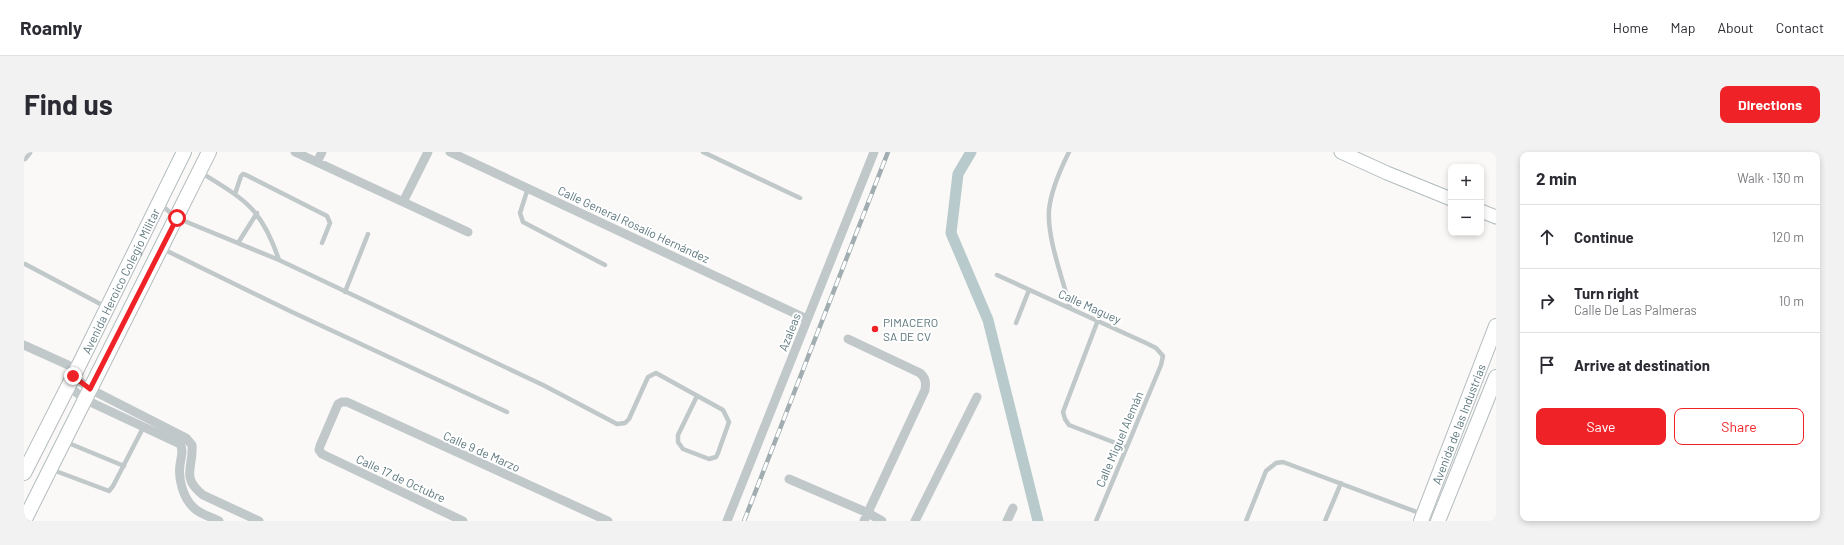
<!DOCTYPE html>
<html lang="en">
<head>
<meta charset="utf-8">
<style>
  body { margin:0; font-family:Barlow,sans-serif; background:#f2f2f3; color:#2b2b33 }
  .controls { position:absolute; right:12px; top:12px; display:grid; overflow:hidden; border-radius:8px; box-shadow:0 2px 6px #0003 }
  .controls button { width:36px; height:36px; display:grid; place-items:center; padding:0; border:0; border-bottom:1px solid #e1e1e2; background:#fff; color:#2b2b33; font:20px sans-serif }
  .stop { position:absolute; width:12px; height:12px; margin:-9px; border:3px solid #ef2227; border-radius:50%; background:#fff }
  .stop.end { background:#ef2227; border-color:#fff; box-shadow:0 1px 4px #0008 }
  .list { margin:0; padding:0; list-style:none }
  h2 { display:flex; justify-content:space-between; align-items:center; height:52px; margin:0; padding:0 16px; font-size:17px }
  h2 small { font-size:13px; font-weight:400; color:#7c7c81 }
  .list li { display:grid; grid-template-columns:26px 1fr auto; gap:12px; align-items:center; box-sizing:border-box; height:64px; padding:0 16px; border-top:1px solid #e1e1e2 }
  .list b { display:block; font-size:15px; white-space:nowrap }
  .list p { margin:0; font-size:13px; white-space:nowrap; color:#7c7c81 }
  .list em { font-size:13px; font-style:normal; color:#7c7c81 }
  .actions { display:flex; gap:8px; padding:12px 16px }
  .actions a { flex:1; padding:9px 0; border:1px solid #ef2227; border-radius:8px; text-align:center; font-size:14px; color:#ef2227 }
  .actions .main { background:#ef2227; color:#fff }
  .icon { flex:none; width:22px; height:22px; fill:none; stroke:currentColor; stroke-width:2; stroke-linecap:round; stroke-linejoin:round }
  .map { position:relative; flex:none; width:1472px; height:369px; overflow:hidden; border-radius:8px }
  header { display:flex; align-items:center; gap:24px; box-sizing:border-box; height:56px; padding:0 20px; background:#fff; border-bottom:1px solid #e1e1e2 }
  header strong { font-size:19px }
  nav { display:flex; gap:22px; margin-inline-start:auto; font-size:14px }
  .intro { display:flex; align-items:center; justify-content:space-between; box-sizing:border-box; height:96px; padding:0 24px }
  h1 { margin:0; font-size:28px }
  .button { padding:10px 18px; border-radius:8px; background:#ef2227; color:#fff; font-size:14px; font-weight:700 }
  main { display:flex; gap:24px; padding:0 24px }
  aside { flex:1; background:#fff; border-radius:8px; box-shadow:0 2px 6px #0003 }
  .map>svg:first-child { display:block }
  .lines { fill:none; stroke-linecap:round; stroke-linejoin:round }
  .canal { stroke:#b8cacb; stroke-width:11 }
  .secondary-casing { stroke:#b2bcbe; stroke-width:15 }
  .primary-casing { stroke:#b3bcbe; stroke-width:16 }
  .lane { stroke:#c0c8c9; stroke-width:4.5 }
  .street { stroke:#c0c8c9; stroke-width:9 }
  .secondary { stroke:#fff; stroke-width:13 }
  .primary { stroke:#fff; stroke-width:14 }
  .rail-casing { stroke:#a1adb0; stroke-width:4.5 }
  .rail { stroke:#fff; stroke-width:3; stroke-dasharray:9; stroke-linecap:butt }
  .route { stroke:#ef2227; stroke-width:5 }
  .poi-dot { fill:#ef2227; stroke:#fff; stroke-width:1.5 }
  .labels { text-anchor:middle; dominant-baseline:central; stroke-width:4; stroke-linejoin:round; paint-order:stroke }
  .street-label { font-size:12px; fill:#5e787e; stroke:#fff }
  .poi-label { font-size:12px; fill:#5e787e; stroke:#fff; text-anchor:start }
</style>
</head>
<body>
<header>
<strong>Roamly</strong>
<nav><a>Home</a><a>Map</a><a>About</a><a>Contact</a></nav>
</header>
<div class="intro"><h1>Find us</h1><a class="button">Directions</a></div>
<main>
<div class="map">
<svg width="1472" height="369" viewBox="0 0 1472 369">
  <rect width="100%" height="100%" fill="#faf9f7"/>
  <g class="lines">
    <path class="canal" d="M947 0 934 22 927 81 964 168 1014 369"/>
    <g class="secondary-casing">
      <path id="secondary" d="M1317 0 1363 21 1427 47
        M1457 59 1472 65"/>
    </g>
    <g class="primary-casing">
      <g id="primary">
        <path id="s1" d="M0 321 53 217 160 0"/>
        <path d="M0 369 185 0"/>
        <path id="s2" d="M1397 369 1472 174"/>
        <path d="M1414 369 1472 225"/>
      </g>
    </g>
    <path class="lane" d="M679 0 776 46
      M1045 0C1036 18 1027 38 1025 58 1023 87 1039 127 1046 155
      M176 20C221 48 237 55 255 108
      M504 36 496 61 499 70 581 113
      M211 42 217 24 219 22 222 23 303 64 306 71 298 91
      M136 52 153 66 255 108 519 233 593 272 601 271 605 267 624 225 632 221 699 258 705 270 694 301 692 305 685 307 659 297 654 290V283L673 244
      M214 91 233 61
      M139 97 268 160 483 260
      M1 112 82 155
      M973 123 1122 191 1132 196 1139 204 1137 213 1072 369
      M321 140 344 82
      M1074 168 1039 260 1041 267 1045 273 1102 295
      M992 171 1005 138
      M42 290 100 314
      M29 318 85 339 89 334 120 274
      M1222 369 1242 319 1252 311 1259 310 1398 362
      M1301 369 1317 331"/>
    <path class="street" d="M271 0 444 80
      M426 0 783 167
      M0 5 4 0
      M293 10 298 0
      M379 50 404 0
      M824 187 896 221C902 226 902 231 901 238L840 369
      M0 193 53 217
      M49 224 66 237 162 286 168 293C170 315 156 325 179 343L235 369
      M44 234 62 248 156 292C160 298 157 305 156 313 154 327 159 346 170 356 176 362 187 365 195 369
      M765 327 844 361 858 369
      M439 369 298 302 295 298 296 294 314 252 318 250H323L584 369
      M703 369 850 0
      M891 369 953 245
      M983 369 989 356"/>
    <use href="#secondary" class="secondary"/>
    <use href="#primary" class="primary"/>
    <g class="rail-casing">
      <path id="rail" d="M720 369 864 0"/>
    </g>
    <use href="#rail" class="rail"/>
  </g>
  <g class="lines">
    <path class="route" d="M49 224 66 237 153 66"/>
  </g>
  <circle class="poi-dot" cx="851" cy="177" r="4"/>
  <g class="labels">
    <g class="street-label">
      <text transform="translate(610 72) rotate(25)">Calle General Rosalío Hernández</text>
      <text stroke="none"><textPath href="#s1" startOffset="215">Avenida Heroico Colegio Militar</textPath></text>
      <text transform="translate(1066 154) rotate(24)">Calle Maguey</text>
      <text transform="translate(765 180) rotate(-68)">Azaleas</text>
      <text stroke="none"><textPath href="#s2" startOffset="104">Avenida de las Industrias</textPath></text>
      <text transform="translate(1095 287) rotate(-67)">Calle Miguel Alemán</text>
      <text transform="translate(458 299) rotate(24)">Calle 9 de Marzo</text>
      <text transform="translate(377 326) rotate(25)">Calle 17 de Octubre</text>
    </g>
    <g class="poi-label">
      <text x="859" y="170">PIMACERO<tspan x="859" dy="14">SA DE CV</tspan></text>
    </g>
  </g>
</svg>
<div class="controls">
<button>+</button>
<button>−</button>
</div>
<div class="stop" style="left:153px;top:66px"></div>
<div class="stop end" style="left:49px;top:224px"></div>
</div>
<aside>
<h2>2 min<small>Walk · 130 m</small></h2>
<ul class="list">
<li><svg class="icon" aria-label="ahead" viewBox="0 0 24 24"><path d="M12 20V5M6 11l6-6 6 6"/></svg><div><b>Continue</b></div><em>120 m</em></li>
<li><svg class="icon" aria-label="right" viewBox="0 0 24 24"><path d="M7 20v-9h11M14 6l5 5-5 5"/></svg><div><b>Turn right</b><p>Calle De Las Palmeras</p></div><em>10 m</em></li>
<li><svg class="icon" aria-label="arrive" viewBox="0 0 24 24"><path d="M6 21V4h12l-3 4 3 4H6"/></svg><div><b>Arrive at destination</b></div></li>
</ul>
<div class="actions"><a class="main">Save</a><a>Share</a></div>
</aside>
</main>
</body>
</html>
